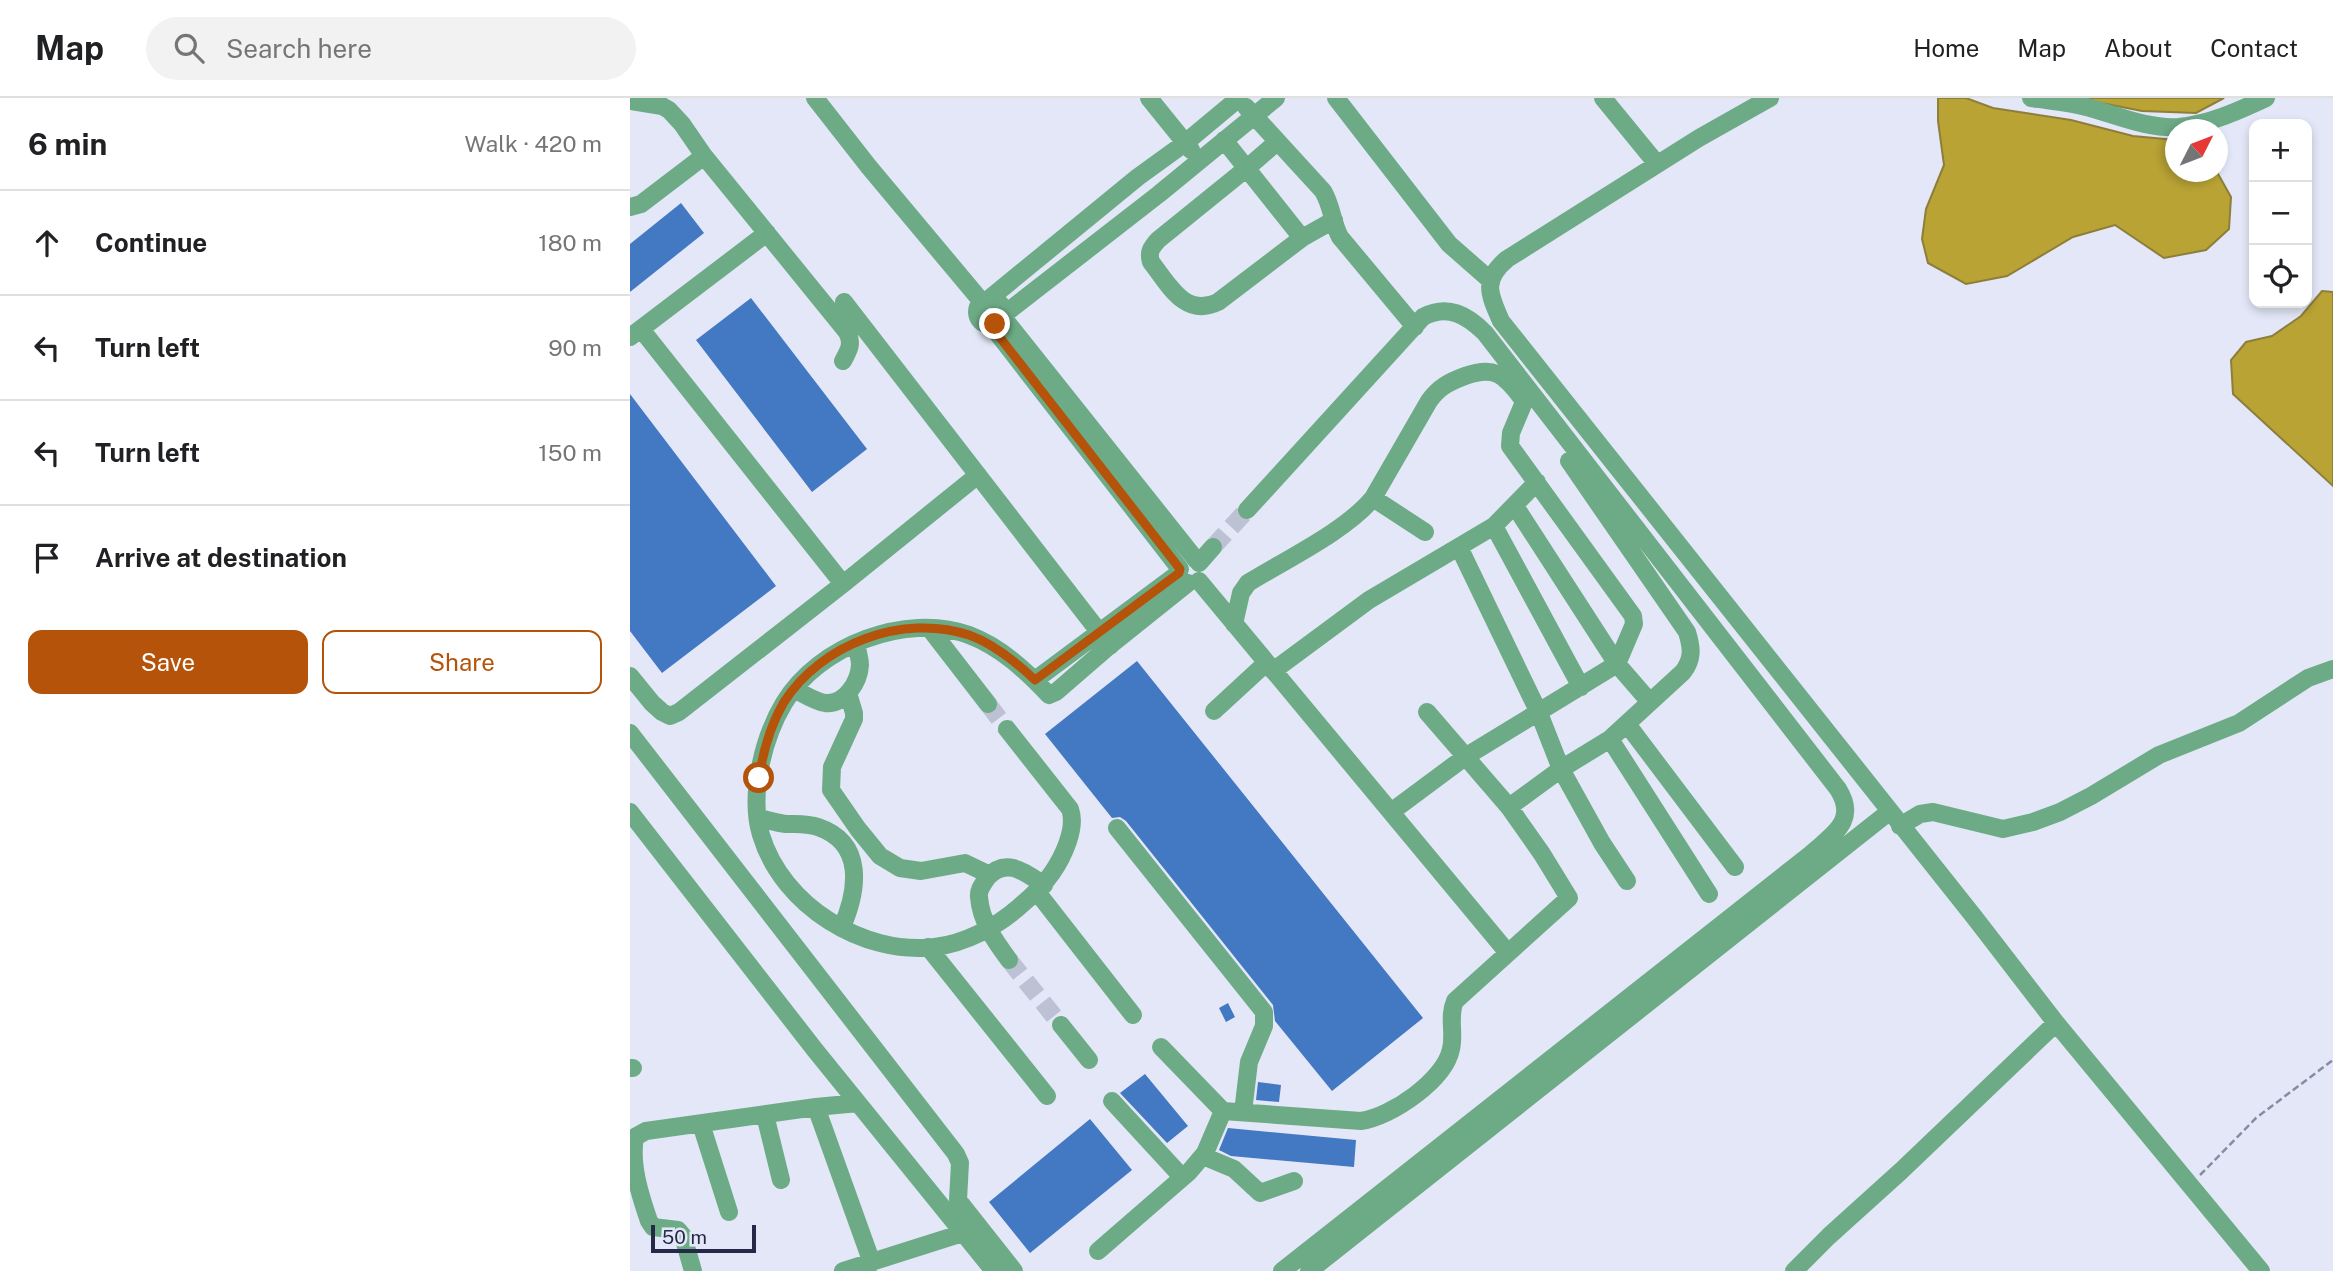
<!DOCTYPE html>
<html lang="en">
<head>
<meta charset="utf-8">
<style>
  body { margin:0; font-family:"Public Sans",sans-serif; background:#f2f2f2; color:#202124 }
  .controls { position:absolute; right:21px; top:21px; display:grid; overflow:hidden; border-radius:14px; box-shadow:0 4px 10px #0003 }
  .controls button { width:63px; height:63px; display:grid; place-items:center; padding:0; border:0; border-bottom:2px solid #e0e0e0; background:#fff; color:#202124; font:35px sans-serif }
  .compass { position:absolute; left:1535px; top:21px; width:63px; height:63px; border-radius:50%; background:#fff; box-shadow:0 4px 10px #0003; rotate:48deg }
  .scale { position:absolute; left:21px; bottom:18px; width:105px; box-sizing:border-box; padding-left:7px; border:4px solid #252947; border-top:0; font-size:19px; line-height:24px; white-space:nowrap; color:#252947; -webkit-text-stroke:5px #e3e7f7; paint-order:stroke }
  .stop { position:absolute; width:21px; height:21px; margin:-16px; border:5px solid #b45309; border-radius:50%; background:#fff }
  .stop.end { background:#b45309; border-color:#fff; box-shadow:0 2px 7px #0008 }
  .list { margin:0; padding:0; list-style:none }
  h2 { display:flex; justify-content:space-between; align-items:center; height:91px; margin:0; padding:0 28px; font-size:30px }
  h2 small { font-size:23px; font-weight:400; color:#757577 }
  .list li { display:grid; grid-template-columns:46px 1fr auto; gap:21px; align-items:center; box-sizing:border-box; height:105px; padding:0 28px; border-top:2px solid #e0e0e0 }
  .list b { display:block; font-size:26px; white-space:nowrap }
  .list em { font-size:23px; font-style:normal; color:#757577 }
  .actions { display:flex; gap:14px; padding:21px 28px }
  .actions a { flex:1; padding:16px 0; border:2px solid #b45309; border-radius:14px; text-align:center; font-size:24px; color:#b45309 }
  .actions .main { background:#b45309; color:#fff }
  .icon { flex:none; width:38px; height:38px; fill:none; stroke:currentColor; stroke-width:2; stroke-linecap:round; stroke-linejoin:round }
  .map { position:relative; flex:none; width:1703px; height:1173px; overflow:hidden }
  header { display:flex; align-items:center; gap:42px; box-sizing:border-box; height:98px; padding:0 35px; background:#fff; border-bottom:2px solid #e0e0e0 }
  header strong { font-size:33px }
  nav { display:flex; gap:38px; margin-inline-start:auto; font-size:24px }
  .search { width:490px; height:63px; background:#f2f2f2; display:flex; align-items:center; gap:18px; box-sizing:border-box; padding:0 24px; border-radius:38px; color:#757577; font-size:26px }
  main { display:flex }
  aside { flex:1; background:#fff }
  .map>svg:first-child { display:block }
  .water { fill:#b9a335; stroke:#8d7e3a; stroke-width:2 }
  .building { fill:#4378c2 }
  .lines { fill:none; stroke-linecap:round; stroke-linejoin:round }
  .minor-tunnel { stroke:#bdc1d4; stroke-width:18; stroke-dasharray:18 9; stroke-linecap:butt }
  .path { stroke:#888ca2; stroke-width:2.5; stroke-dasharray:7 3.5; stroke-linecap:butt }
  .minor { stroke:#6dab86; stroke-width:18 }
  .route { stroke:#b45309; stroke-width:9 }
</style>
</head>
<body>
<header>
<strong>Map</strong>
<div class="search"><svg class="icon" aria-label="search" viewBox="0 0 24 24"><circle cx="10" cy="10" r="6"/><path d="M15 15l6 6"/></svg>Search here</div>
<nav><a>Home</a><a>Map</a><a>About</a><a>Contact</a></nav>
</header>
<main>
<aside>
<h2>6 min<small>Walk · 420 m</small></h2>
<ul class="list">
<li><svg class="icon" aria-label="ahead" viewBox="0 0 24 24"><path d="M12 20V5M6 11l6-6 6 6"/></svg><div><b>Continue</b></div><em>180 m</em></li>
<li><svg class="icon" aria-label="left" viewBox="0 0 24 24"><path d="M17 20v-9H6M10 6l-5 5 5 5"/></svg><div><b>Turn left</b></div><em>90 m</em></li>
<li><svg class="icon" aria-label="left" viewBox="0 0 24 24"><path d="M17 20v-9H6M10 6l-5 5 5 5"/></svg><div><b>Turn left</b></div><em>150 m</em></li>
<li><svg class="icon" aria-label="arrive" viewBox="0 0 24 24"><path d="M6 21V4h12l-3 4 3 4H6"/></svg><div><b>Arrive at destination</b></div></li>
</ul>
<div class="actions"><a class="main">Save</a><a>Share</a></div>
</aside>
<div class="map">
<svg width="1703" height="1173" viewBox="0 0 1703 1173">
  <rect width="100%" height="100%" fill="#e3e7f7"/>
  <path class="water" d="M1308 0H1336L1363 10 1441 22 1503 38 1545 42 1546 74H1587L1601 99 1599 131 1576 152 1534 160 1485 127 1443 139 1377 178 1336 186 1298 165 1292 141 1296 111 1314 67 1308 23Z
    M1446 0H1594L1566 15 1512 13Z
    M1692 193 1703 194V388L1603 296 1601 262 1616 244 1642 238 1671 218Z"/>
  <path class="building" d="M51 105 74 135 0 194V146Z
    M121 200 237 351 182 394 66 242Z
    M0 296 146 488 32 575 0 533Z
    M507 563 793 920 702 993 645 923 643 907 496 723 490 719 482 720 415 636Z
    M598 905 605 919 596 924 589 910Z
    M515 976 558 1028 537 1045 490 995Z
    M628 984 651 987 649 1004 626 1002Z
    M460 1021 502 1072 400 1155 359 1104Z
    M598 1030 726 1042 724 1069 601 1058 589 1052Z"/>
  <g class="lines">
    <path class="minor-tunnel" d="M583 449 617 412
      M358 606 377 631
      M379 862 431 927"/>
    <path class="path" d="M1570 1077 1626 1020 1703 962"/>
    <path class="minor" d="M185 0 239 69 352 204
      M519 0 561 52
      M706 0 819 146 860 182
      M973 0 1027 66
      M1140 0 1069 40 877 161C852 182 859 196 871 223L1345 820 1426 925 1631 1173
      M1401 0C1421 3 1441 4 1460 10 1489 18 1518 31 1549 29 1580 26 1608 13 1636 0
      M0 3 32 8 39 12 52 26 74 58 217 234C223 246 219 252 213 263
      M616 9 693 93C702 108 702 124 710 139L785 229
      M594 42 672 140
      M647 44 617 70 528 142C521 150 518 154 521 164 539 187 555 220 588 204L672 140 704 122
      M0 109 11 106 74 58
      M359 201 508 79 555 45 609 0
      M347 214a13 13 0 1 1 26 0a13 13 0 1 1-26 0Z
      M214 204 480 548
      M361 227 550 471
      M11 231 213 486
      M0 239 137 135
      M743 400 795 434
      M885 408 987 566 1019 603
      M617 412 793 219C818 206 837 217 855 235L1208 691C1228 723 1203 736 1181 756L652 1173
      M864 428 951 589
      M829 449 909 615 931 671 972 745 997 783
      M567 463 372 218 529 96 646 0
      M569 465 583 449
      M569 483 878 855
      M604 526 611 495 618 485C655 462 716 433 743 400L799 303C809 289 819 284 835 278 863 268 873 275 891 299
      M300 531 358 606
      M643 573 739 502 864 428 907 384
      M0 578 22 605 32 614 40 618 49 614 213 486 348 377
      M405 582 549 475
      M164 591C174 596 184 603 195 605 215 607 229 584 230 567 230 560 227 552 226 545
      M218 595 224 615V621L202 669 201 692 228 731 250 758 270 770 291 773 335 765 360 777
      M584 613 636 565
      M997 626 1105 769
      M377 631 440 711C447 730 433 759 422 775 413 788 402 798 389 809 366 829 336 845 305 849 233 858 152 807 131 737 119 697 133 640 154 605 188 548 276 514 339 537 371 549 396 573 419 597L426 594 478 549 558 485
      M0 635 326 1056 330 1065 328 1102 384 1173
      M980 641 1079 796
      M879 709 931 671 980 641 1053 574C1063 561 1062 550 1057 534L939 363
      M0 714 185 952 364 1173
      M761 714 835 659 987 566 1004 526 1003 518 880 348 881 335 894 304
      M129 720C138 722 147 725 156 726 167 726 177 725 188 729 235 745 228 792 212 829
      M1270 728 1290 716 1303 714 1373 731 1403 724 1430 714 1461 698 1529 657 1609 625 1678 580 1703 571
      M487 730 634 914V928L619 964 613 1014
      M407 794 503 917
      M298 849 417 998
      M379 862C365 843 351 824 349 799 348 792 353 786 357 780 376 758 396 775 414 787
      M431 927 459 962
      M531 949 593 1013 731 1023C761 1019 815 982 821 951 825 935 818 919 825 903L939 800 912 756 879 709 797 614
      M0 970H3
      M482 1003 552 1079
      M186 1009 242 1165
      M135 1017 151 1082
      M71 1026 99 1114
      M573 1058 604 1071 630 1095 664 1083
      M468 1153 559 1074 575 1055 593 1013
      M63 1173 53 1138 48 1132 23 1129 19 1123C10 1097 0 1066 5 1039L16 1033 186 1009 228 1005
      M213 1173 333 1135
      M679 1173 1259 714
      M1164 1173 1199 1138 1271 1073 1426 925"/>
  </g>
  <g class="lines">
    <path class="route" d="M129 680C133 653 140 628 154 604 191 546 273 515 339 537 364 546 386 564 405 582L549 475 550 471 361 228 365 226"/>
  </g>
</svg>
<div class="controls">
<button>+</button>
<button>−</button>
<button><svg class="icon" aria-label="locate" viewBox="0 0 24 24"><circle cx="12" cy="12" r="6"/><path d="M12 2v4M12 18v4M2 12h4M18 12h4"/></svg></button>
</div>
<svg class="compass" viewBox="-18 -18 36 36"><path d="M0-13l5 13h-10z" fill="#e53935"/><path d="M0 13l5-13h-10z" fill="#757577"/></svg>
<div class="scale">50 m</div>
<div class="stop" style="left:129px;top:680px"></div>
<div class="stop end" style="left:365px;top:226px"></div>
</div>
</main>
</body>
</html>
